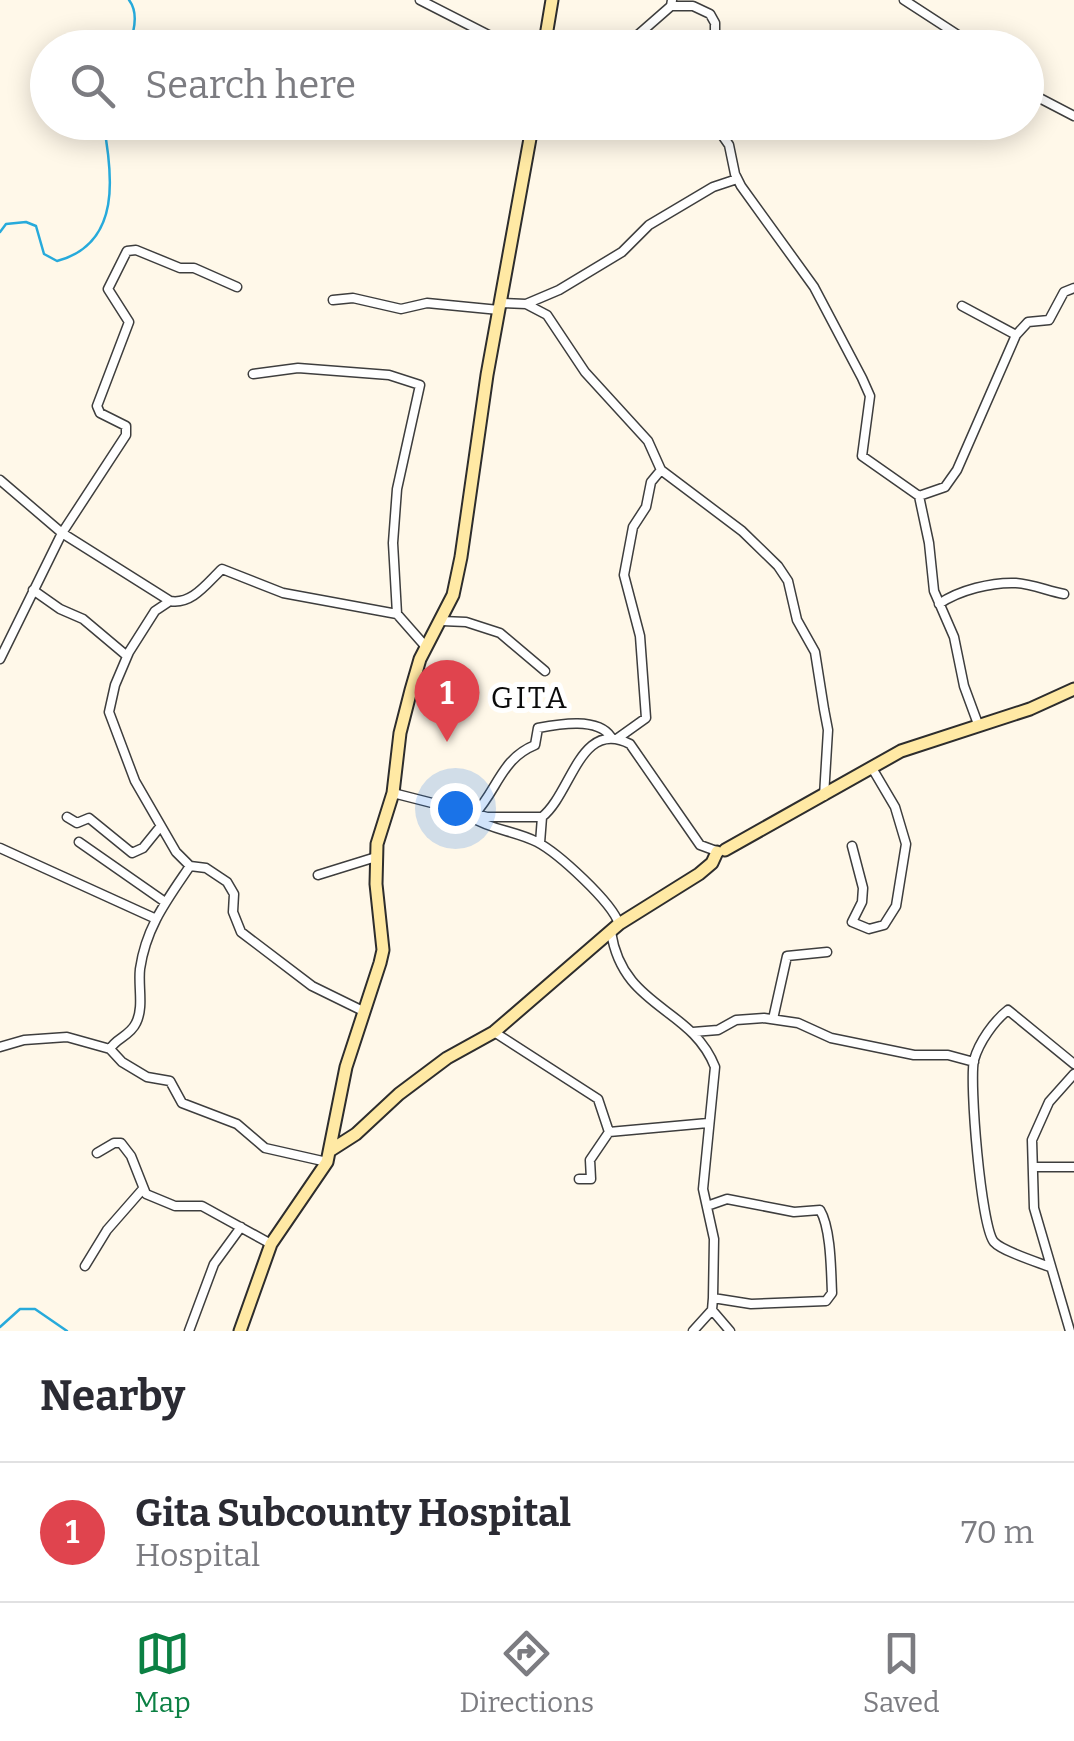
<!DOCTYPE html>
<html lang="en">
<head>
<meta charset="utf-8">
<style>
  body { margin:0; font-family:Bitter,serif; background:#f2f2f3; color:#2b2b33 }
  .you { position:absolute; left:455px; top:808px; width:35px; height:35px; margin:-25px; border:8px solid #fff; border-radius:50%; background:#1a73e8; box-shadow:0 0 0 15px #1a73e833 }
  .badge { display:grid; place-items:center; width:65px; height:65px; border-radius:50%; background:#0b8043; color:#fff; font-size:32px; font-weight:700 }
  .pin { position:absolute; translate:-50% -82px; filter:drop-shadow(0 2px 5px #0008) }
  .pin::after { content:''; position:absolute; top:52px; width:35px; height:30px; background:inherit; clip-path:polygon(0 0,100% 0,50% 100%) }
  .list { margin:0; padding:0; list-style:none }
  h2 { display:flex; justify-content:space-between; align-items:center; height:130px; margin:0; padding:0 40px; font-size:42px }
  h2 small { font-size:32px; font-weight:400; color:#7c7c81 }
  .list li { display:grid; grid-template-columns:65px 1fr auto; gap:30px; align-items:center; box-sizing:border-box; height:140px; padding:0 40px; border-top:2px solid #e1e1e2 }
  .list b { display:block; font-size:38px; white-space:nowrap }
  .list p { margin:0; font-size:32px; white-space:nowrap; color:#7c7c81 }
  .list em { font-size:32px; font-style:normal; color:#7c7c81 }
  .icon { flex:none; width:55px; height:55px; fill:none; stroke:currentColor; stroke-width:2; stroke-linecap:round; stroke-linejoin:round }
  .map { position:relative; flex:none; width:1074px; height:1331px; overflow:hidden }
  .search { position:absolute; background:#fff; box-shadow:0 5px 25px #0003; left:30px; right:30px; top:30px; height:110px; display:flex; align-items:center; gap:25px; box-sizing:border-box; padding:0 35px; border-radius:55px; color:#7c7c81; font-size:38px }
  .sheet { height:270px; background:#fff }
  nav { display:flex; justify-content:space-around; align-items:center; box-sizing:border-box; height:140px; border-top:2px solid #e1e1e2; background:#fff; font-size:28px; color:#7c7c81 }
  nav a { display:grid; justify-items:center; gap:5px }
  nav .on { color:#0b8043 }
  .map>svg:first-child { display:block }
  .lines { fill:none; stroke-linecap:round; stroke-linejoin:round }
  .stream { stroke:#27aadb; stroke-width:2.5 }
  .street-casing { stroke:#3e3e3e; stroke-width:11 }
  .secondary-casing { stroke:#2d2d2d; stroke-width:15 }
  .street { stroke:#fff; stroke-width:8 }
  .secondary { stroke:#ffe9a4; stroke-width:11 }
  .labels { text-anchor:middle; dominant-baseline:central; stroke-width:10; stroke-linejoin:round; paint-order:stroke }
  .quarter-label { font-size:30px; letter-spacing:2.5px; fill:#0b0b0b; stroke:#fff }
</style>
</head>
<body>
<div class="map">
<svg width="1074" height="1331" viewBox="0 0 1074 1331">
  <rect width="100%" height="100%" fill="#fff8e9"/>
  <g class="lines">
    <path class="stream" d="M128 48C134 33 139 13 129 0
      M0 232 6 224 26 222 36 226 44 254 57 261C122 244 113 174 103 122
      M0 1327 20 1309H35L67 1331"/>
    <g class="street-casing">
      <path id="street" d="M420 0 514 48
        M904 0 978 48
        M671 6H693L710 14 715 23V48
        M623 48 671 6 672 0
        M1026 91 1074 116
        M713 122 729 145 735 174 741 186 814 287 862 378 870 396 862 456 919 496 929 543 934 591 954 637 964 686 978 724
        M333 300 353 298 401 309 427 303 499 310
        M501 303 526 304 547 315 585 372 648 441 661 470 742 531 778 566 788 581 797 620 815 652 824 709 828 730 824 796
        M526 304 559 290 622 252 649 225 713 187 737 179
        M962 306 1016 335 1028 322 1049 320 1064 292 1074 288
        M253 374 298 368 389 375 420 385 397 489 393 543 397 614
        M0 480 62 533 170 601C192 605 207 583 222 569L283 593 397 614 426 647
        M919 496 945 487 957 470 1016 335
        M33 590 60 609 83 619 127 656
        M170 601 155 611 129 652 115 685 109 712 135 781 176 852 190 866 206 868 227 882 234 894 233 912 241 932 312 986 363 1011
        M939 604C959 590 992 582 1016 583 1032 584 1048 591 1064 594
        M442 621 466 622 500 633 545 671
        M0 659 62 533 126 435V426L100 413 97 406 129 322 108 289 127 251 136 250 180 268H194L237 287
        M618 738 646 718 640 636 624 575 633 527 646 507 651 482 661 470
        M393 793 487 817H542C572 793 580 718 630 744L700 845 719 852
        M474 815C498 789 501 759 535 745L538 728C559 724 598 717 611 737
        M67 817 77 823 89 818 132 853 143 848 160 827
        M471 817C491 830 516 831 537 842 558 853 612 902 619 924
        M79 842 165 902
        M540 843 542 817
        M852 846 863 888 862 902 852 922 869 929 884 925 896 906 906 844 895 807 872 768
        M0 848 154 918
        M318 875 376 857
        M611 932C623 1009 691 1006 715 1067L703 1189 714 1239 713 1298 712 1310 693 1331
        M773 1019 787 956 827 952
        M494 1032 598 1099 609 1132
        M693 1032 718 1030 736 1020 764 1018 798 1023 831 1038 914 1055H948L974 1062
        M0 1047 24 1040 67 1037 110 1049 122 1062 147 1077 170 1081 182 1103 237 1124 265 1148 327 1162
        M110 1049C116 1038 130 1036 136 1023 144 1007 138 987 140 969 146 927 167 900 190 866
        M97 1153 114 1143H121L131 1156 146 1194 175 1206H202L271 1244
        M1033 1167H1074
        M579 1179H591L590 1160 609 1132 708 1123
        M707 1206 727 1199 794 1212 820 1210C831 1228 831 1271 832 1293L826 1301 751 1304 713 1298
        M85 1266 107 1230 142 1190
        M1050 1267C1037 1262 1002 1251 994 1242 981 1227 969 1081 974 1060 979 1042 994 1021 1008 1010L1074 1064
        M712 1310 730 1331
        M189 1331 214 1264 241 1227
        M1070 1331 1034 1208 1032 1140 1049 1102 1074 1074"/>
    </g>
    <g class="secondary-casing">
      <path id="secondary" d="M544 48 552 0
        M725 850 901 751 1030 709 1074 689
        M331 1150 356 1134 399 1094 447 1058 494 1032 619 924 699 874 712 863 717 852
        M240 1331 271 1244 327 1162 346 1067 380 963 383 950 376 884 377 844 393 793 400 733 411 690 420 659 453 595 461 557 487 375 533 122"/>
    </g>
    <use href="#street" class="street"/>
    <use href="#secondary" class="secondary"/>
  </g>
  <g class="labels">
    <g class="quarter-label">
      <text x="530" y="698">GITA</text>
    </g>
  </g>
</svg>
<div class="you"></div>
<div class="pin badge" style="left:447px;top:742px;background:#e0444e">1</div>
<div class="search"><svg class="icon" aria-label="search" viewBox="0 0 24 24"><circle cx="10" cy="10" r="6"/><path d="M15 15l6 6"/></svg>Search here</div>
</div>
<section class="sheet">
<h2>Nearby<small></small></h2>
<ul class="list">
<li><span class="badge" style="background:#e0444e">1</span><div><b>Gita Subcounty Hospital</b><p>Hospital</p></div><em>70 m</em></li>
</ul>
</section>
<nav>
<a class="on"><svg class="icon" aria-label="map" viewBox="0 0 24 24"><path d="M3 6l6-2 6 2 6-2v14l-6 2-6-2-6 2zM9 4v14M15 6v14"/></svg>Map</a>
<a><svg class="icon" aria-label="directions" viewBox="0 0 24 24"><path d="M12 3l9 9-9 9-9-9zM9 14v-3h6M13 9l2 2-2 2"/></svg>Directions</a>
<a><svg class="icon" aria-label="saved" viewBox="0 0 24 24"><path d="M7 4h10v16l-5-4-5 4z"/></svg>Saved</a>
</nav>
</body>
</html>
